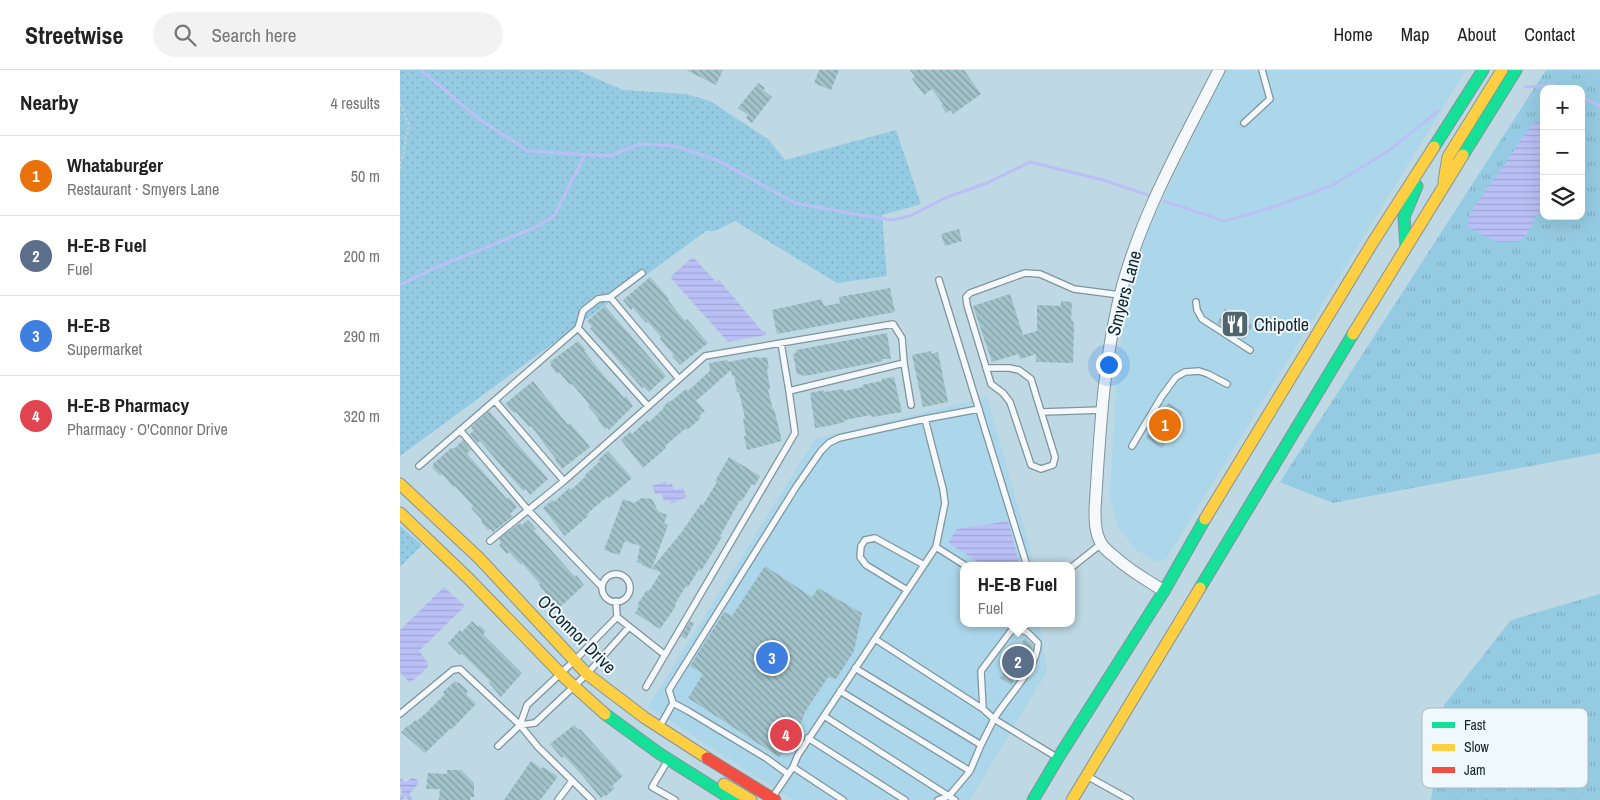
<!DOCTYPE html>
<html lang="en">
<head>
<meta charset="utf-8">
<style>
  body { margin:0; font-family:"Archivo Narrow",sans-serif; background:#f2f2f2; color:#222 }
  .controls { position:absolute; right:15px; top:15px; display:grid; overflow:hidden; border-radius:10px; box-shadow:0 5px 20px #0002 }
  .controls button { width:45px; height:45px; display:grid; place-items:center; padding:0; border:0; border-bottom:1px solid #e0e0e0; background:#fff; color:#222; font:25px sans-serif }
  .you { position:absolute; left:708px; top:294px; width:18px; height:18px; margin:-12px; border:4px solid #fff; border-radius:50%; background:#1a73e8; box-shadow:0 0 0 8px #1a73e833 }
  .badge { display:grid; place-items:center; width:32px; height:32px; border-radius:50%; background:#b45309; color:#fff; font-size:16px; font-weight:700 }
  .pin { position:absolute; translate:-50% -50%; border:2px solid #fff; box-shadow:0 1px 5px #0006 }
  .popup { position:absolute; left:560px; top:492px; width:115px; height:65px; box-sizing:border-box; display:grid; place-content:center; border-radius:10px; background:#fff; filter:drop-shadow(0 1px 4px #0005); font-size:16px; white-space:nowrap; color:#767676 }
  .popup b { font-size:19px; color:#222 }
  .popup::after { content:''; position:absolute; left:50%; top:100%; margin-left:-10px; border:10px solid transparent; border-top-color:#fff }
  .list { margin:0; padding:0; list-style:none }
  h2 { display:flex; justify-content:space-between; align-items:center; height:65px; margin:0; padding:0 20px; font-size:21px }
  h2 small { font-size:16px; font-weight:400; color:#767676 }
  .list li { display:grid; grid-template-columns:32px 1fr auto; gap:15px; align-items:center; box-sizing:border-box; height:80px; padding:0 20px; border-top:1px solid #e0e0e0 }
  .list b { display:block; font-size:19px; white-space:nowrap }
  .list p { margin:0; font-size:16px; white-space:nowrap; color:#767676 }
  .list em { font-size:16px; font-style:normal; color:#767676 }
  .icon { flex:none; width:28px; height:28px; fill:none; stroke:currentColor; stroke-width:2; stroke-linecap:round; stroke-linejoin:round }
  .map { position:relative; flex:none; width:1200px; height:730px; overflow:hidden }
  header { display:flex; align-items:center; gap:30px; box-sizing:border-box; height:70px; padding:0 25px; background:#fff; border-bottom:1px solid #e0e0e0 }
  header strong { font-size:24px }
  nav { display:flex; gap:28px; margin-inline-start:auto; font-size:18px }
  .search { width:350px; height:45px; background:#f2f2f2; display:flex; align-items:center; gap:12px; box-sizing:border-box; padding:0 18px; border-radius:28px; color:#767676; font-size:19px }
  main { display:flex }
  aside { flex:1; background:#fff }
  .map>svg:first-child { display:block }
  .built { fill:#acd7ea }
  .grass { fill:url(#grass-tufts); fill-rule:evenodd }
  .park { fill:url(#park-dots) }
  .water { fill:url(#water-rules) }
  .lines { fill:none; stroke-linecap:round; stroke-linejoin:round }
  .stream { stroke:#bac0f6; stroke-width:3 }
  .building { fill:url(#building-back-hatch) }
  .lane-casing { stroke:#7f949c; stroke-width:8 }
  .street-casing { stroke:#7f949c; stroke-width:13 }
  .fast-casing { stroke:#7f949c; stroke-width:13 }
  .slow-casing { stroke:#7f949c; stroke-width:13 }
  .jam-casing { stroke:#7f949c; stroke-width:13 }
  .path { stroke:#c6cfd3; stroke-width:2; stroke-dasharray:2.5 2.5; stroke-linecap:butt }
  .lane { stroke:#f5f9fb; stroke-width:5.5 }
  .street { stroke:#f5f9fb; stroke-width:11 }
  .fast { stroke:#16e098; stroke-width:11 }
  .slow { stroke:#ffcf43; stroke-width:11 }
  .jam { stroke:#f24e42; stroke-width:11 }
  .labels { text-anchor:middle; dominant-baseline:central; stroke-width:4; stroke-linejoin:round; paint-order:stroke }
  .street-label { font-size:18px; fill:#13252d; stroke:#eff8fd }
  .poi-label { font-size:18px; fill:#13252d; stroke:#eff8fd; text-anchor:start }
  .key { fill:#eff8fd; stroke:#adb9bf; stroke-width:1 }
  .key-label { font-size:14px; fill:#13252d }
</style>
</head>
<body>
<header>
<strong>Streetwise</strong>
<div class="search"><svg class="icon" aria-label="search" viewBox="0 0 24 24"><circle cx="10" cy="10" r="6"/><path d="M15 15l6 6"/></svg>Search here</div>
<nav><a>Home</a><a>Map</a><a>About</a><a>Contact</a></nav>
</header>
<main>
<aside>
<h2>Nearby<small>4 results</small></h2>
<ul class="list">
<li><span class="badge" style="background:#e8710a">1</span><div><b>Whataburger</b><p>Restaurant · Smyers Lane</p></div><em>50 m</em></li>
<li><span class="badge" style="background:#5c6f8a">2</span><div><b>H-E-B Fuel</b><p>Fuel</p></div><em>200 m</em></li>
<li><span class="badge" style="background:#3f7fe0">3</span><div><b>H-E-B</b><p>Supermarket</p></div><em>290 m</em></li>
<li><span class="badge" style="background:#e0444e">4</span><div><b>H-E-B Pharmacy</b><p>Pharmacy · O'Connor Drive</p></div><em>320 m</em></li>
</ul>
</aside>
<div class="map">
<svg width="1200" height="730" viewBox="0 0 1200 730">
  <defs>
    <pattern id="grass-tufts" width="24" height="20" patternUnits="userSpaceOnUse" patternTransform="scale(1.25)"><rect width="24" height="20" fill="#95cbe2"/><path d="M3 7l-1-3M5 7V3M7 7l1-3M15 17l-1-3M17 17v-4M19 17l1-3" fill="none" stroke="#80aec2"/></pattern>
    <pattern id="park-dots" width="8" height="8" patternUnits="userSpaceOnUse" patternTransform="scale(1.25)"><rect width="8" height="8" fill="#95cbe2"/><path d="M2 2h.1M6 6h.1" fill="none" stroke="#80aec2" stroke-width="1.8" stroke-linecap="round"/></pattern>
    <pattern id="water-rules" width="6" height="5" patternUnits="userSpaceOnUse" patternTransform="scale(1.25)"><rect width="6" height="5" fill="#bac0f6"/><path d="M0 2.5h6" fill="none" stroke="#9fa5d3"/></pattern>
    <pattern id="building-back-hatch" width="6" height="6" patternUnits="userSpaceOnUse" patternTransform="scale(1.25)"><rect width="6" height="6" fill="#a2c2ca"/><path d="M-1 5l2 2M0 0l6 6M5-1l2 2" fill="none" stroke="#839da4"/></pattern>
  </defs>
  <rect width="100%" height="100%" fill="#bed8e4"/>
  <path class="built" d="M825 0H1066L766 489 756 492 735 479 718 457 710 426 718 291 726 239 734 203 746 164Z
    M587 327 635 496H564V553H639L647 601 570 730H393L248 637 415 369Z"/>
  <path class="grass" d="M1146 0H1200V383L933 433 880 412ZM1144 19H1181V146H1144Z
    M1200 524V730H1031L1044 635 1111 550Z"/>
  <path class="park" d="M0 0H177L223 20 286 24 310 31 368 69 385 90 496 60 521 134 482 145 487 206 437 213 335 151 315 161H306L0 386Z
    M0 456 22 475 0 497Z"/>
  <path class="water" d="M1143 50 1144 131 1125 167 1116 172H1097L1068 157 1069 145 1132 54Z
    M293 187 316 212 319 210 362 261H366V265L328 272 270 207Z
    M266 411 267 415 271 413 275 420 283 418 287 427 271 434 270 430 264 431 261 423 256 425 252 416Z
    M608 451 620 496H584L549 473V471L557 459Z
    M44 517 65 536 19 581 28 593V597L10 613 0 602V560Z
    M2 708 4 712 8 711 12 708 18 710V714L10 723 12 730H8L6 726 2 730H0L2 720 0 717V710Z"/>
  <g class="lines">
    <path class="stream" d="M21 0 79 49 128 81 209 86 240 74 275 76 317 90 395 133 454 144 492 150 510 146 545 128 587 113 630 92 703 110 748 125
      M1125 17 1154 15 1163 19
      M1181 27 1200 36
      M764 131 824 151 871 138 933 115 991 79 1038 41
      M0 215 37 197 134 158 154 146 185 85"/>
  </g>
  <path class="building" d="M286 0H323L316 15Z
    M419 0H439L431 20 414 13Z
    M510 0H564L581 24 553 44 551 40 546 43 541 35 543 34 532 19 524 25 512 9 515 6Z
    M358 13 365 18 363 20 372 27 352 53 346 48 348 45 338 38Z
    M559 159 562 171 545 176 541 164Z
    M250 207 269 229 268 230 285 251 287 249 308 273 280 295 272 286 274 285 260 269 261 267 248 252 246 253 233 238 231 240 223 230Z
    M490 218 495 242 377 264 372 240 422 229 424 236 440 233 439 227Z
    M610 224 623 265 637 261V235L661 236V231L672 232 671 251H673L674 257 673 293 636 292V284L620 289 618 284 592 292 573 236Z
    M205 236 266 306 249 322 244 317 242 318 190 258 192 257 187 251Z
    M825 239 853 255 844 270 817 253Z
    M487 263 491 289H482L483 291 405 306 404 305 401 306V304L397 305 393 284 396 283V280Z
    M178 271 186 280 184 281 210 313 211 312 224 328 226 326 233 336 209 360 207 357 205 359 198 350 199 349 188 336 190 335 172 314 170 315 159 302 157 304 150 295 152 294 150 292Z
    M531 281V284L538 282 548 332 523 337 512 285Z
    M355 287 359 288 367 287 369 299H367L370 319 368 320 373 340 374 339 382 371 347 380 344 366H346L343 349 345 348 339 322H337L334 305 332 306 331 300 296 331 305 341 299 346 301 348 287 360 286 358 265 376 266 378 243 398 221 370 230 362 232 364 247 350 249 352 264 338 263 337 269 331 270 332 286 319 288 321 310 301 309 293 327 290 328 292Z
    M494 307 502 342 472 347 471 345 445 350V352L428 356 415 358 410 323 424 320V322L443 319 444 321 463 317 462 315 482 311V309Z
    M133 311 168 355 170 353 190 377 162 399 155 390 156 389 144 374 136 362 131 356 129 357 116 342 114 343 105 334Z
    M768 333 783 342 762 378 746 368Z
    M89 341 148 409 130 425 126 419 123 421 80 371 77 373 70 364 74 360 71 357Z
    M63 370 71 380 67 383 68 385 107 429 109 428 117 437 110 444 113 446 93 462 90 459 88 460 81 452 82 450 71 438 73 436 55 416 53 417 42 404 40 406 32 397 34 396 33 394 51 378H55Z
    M208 381 232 408 209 428 208 426 187 444 188 446 165 466 143 438 152 430 154 432 169 418 171 420 186 406 185 405 200 391 198 390Z
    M329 387 360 406 355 415 352 414 342 431 340 430 320 466 322 467 301 501 299 499 288 517 286 516 275 534 276 535 272 542 260 559 235 543 239 536 237 535 247 520 249 521 261 502 241 495 242 494 237 492 240 476 225 471 219 485 204 480 223 429 234 433 242 428 252 429 258 441 267 445 264 453 268 455 252 498 281 463 301 434 303 435 317 412 315 411Z
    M128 450 136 459 134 460 135 462 175 507 176 505 184 515 159 538 157 536 156 537 148 529 150 528 139 515 140 514 122 493 121 495 109 482 107 484 99 475 101 473 99 469 120 453 122 455Z
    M365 496 412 527 418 518 462 543 454 581 436 609 428 607 405 642 394 673 379 687 288 628 303 604 290 596 324 542 332 546Z
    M72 551 78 557 79 555 86 561 83 564 122 603 101 627 89 613 90 611 62 584 60 585 48 573 60 560 62 562Z
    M290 551 294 553 286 569 281 566Z
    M625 568 633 575 632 581 611 615 600 608Z
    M55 611 57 613 58 612 68 621 66 624 76 634 52 659 51 658 25 683 1 662 8 655 9 656 15 650 17 651 26 643 45 624 43 622Z
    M174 655 179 660 180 659 223 706 212 716 215 718 206 726 204 725 201 728 181 704 164 686 162 688 150 674Z
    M131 691 142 699 143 697 157 706V708L140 730H104Z
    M47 700H61L74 713V727H71L70 730H39L40 719H26L28 703 47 704Z"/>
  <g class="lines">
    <g class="lane-casing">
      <path id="lane" d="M844 53 870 29 862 0
        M539 210 627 496
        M210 227 279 309
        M796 232 797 240 802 249 850 280
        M178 258 248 336
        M586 298H609L619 300 631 309 655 387 653 395 641 399 631 395 610 332 603 323 591 314 567 235 566 227 570 223 625 203 640 204 674 219 720 225
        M389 321 504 293
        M95 331 164 411
        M642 342 702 340
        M525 349 543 419 545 433 536 477
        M60 360 128 440 202 517
        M732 376 762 326 776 307 785 302 799 301 808 304 827 314
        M19 396 178 258 183 241 198 229 210 227 242 203
        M90 471 164 411 305 286 493 254 502 268 504 293 511 335
        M672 497 701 474
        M202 518a14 14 0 1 1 28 0a14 14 0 1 1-28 0Z
        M507 520 466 495 460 487 461 476 465 470 475 468 524 495
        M216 531 217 547 265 585
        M614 558 627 562 638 573C638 598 606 628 594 649L658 688
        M475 569 583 639
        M455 598 581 675
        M246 617 395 363 389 321 381 273
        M440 621 570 701
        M273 633 288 641 366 688 388 704
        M0 644 53 600 60 599 120 655 138 677 192 730
        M424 646 555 730
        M120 655 135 653 187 604 229 557
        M259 658 273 633 269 620 396 417 421 381 429 373 439 368 525 349 579 339
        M408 668 505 730
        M98 676 120 655 127 635 175 590 217 547
        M268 690 252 717 275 730
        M393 697 443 730
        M687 706 730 730
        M372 728 393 697 398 685 536 477 566 496
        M158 730 172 711
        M538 730 549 726 570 701 581 675 594 649 583 639 581 601 617 553"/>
    </g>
    <g class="street-casing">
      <path id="street" d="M764 521C747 510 730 501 715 487 710 483 704 479 701 473 695 463 695 450 695 439 700 363 703 287 723 214 744 139 784 69 819 0"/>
    </g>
    <g class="fast-casing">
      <path id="fast" d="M1034 77 1083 0
        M1063 85 1116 0
        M1006 176 1004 147 1017 116
        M800 518 953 264
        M205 644 260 684 333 730
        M633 730 658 688 764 521 805 449"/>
    </g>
    <g class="slow-casing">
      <path id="slow" d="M1044 111 1048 87 1102 0
        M953 264 1063 85
        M0 414 79 488 187 604 245 648 307 688
        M0 443 68 508 165 608 205 644
        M805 449 973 172 1034 77
        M324 714 351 730
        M672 730 800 518"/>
    </g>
    <g class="jam-casing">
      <path id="jam" d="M307 688 375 730"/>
    </g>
    <path class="path" d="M0 34 9 54 0 98"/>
    <use href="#lane" class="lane"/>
    <use href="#street" class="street"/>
    <use href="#fast" class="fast"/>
    <use href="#slow" class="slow"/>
    <use href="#jam" class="jam"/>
  </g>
  <defs>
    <g id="restaurant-square" transform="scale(1.4375)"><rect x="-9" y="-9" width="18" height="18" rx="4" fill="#4f646d" stroke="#eff8fd"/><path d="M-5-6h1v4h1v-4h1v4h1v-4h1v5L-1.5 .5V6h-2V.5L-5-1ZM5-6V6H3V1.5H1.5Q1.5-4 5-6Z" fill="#fff"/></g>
  </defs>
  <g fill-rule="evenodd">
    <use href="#restaurant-square" x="835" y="254"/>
  </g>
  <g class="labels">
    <g class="street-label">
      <text transform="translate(724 223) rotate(-75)">Smyers Lane</text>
      <text transform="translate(177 564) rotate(45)">O'Connor Drive</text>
    </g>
    <g class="poi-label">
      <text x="854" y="254">Chipotle</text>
    </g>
  </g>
  <rect x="1022" y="638" width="166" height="80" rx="8" class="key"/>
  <rect x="1032" y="652" width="23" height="6" fill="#16e098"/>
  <rect x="1032" y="674" width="23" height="7" fill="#ffcf43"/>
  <rect x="1032" y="697" width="23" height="6" fill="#f24e42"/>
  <g class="key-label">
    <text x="1064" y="660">Fast</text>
    <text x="1064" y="682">Slow</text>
    <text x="1064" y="705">Jam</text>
  </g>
</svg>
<div class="controls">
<button>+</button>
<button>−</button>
<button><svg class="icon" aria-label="layers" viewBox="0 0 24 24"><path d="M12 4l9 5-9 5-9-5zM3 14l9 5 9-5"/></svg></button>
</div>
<div class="you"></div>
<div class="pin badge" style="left:765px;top:355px;background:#e8710a">1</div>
<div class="pin badge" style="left:618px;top:592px;background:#5c6f8a">2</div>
<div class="popup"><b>H-E-B Fuel</b>Fuel</div>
<div class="pin badge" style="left:372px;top:588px;background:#3f7fe0">3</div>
<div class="pin badge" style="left:386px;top:665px;background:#e0444e">4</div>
</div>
</main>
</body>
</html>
